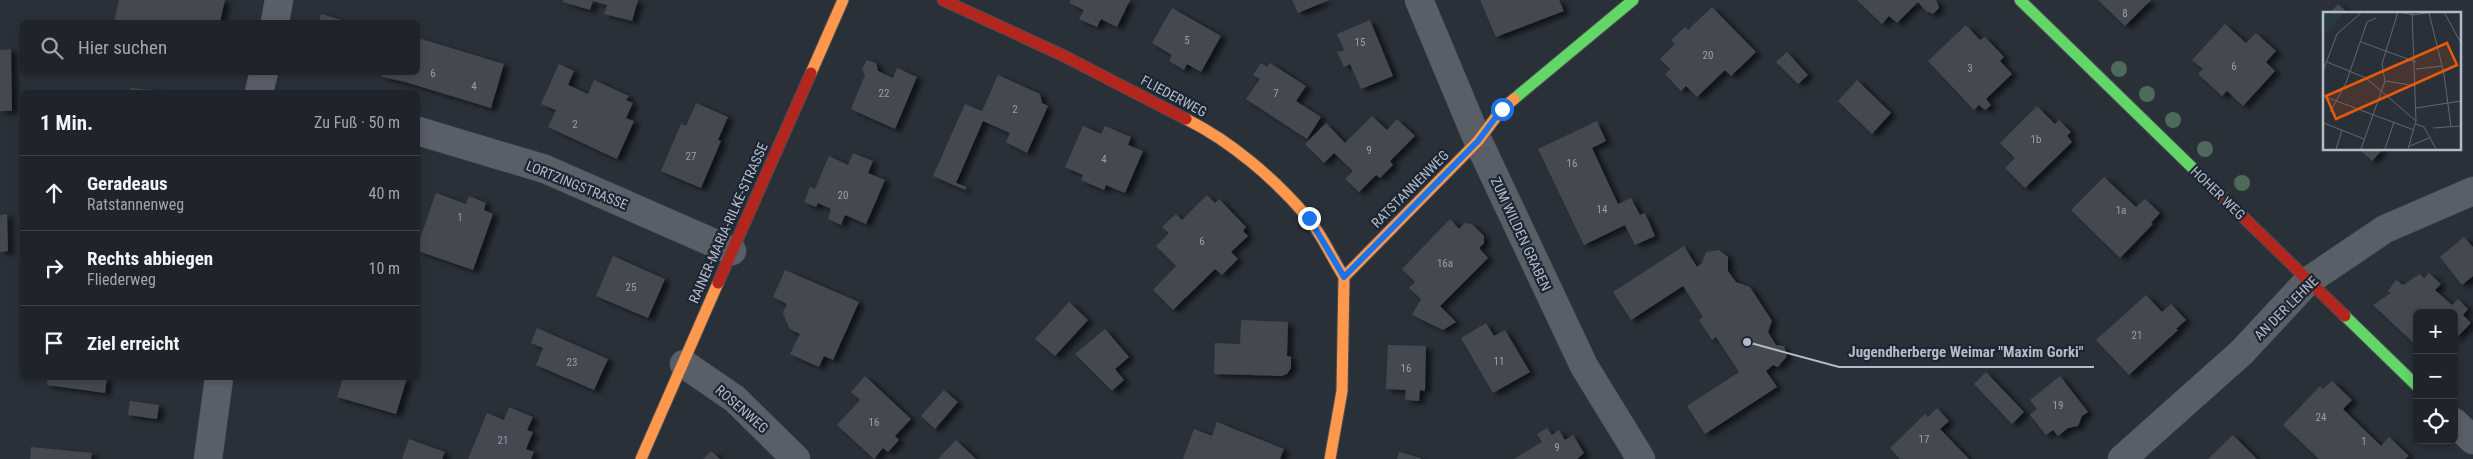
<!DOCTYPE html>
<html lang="de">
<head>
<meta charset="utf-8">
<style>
  body { margin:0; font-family:"Roboto Condensed",sans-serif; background:#282c32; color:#f1f3f6 }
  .controls { position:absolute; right:15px; bottom:15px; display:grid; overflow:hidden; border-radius:8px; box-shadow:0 2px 8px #0003 }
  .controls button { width:45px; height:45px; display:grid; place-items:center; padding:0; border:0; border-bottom:1px solid #3d4147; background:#20242a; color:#f1f3f6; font:25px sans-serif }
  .stop { position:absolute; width:15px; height:15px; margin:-11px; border:4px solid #1a73e8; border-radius:50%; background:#fff }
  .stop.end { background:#1a73e8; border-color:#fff; box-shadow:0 1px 5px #0008 }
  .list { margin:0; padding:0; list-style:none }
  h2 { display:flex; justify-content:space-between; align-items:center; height:65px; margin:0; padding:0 20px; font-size:21px }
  h2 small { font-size:16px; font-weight:400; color:#a2a4a8 }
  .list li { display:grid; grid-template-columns:32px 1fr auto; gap:15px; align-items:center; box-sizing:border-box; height:75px; padding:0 20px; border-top:1px solid #3d4147 }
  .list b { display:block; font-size:19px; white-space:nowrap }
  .list p { margin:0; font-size:16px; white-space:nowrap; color:#a2a4a8 }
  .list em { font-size:16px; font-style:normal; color:#a2a4a8 }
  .icon { flex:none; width:28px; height:28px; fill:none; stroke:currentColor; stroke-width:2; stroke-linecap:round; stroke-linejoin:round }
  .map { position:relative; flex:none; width:2473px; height:459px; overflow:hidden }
  .search { position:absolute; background:#20242a; box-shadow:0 2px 8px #0003; left:20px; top:20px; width:400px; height:55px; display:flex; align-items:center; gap:12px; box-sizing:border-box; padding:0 18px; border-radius:8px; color:#a2a4a8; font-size:19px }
  .panel { position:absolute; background:#20242a; box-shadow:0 2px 8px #0003; left:20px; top:90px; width:400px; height:290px; border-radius:8px }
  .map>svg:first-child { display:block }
  .building { fill:#444950; filter:url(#shadow) }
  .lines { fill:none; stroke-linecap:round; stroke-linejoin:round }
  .street-casing { stroke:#484c53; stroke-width:29 }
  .fast-casing { stroke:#484c53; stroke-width:13 }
  .slow-casing { stroke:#484c53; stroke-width:13 }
  .jam-casing { stroke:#484c53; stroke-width:13 }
  .street { stroke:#5a5e66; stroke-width:28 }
  .fast { stroke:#63d668; stroke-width:11 }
  .slow { stroke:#ff974d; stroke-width:11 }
  .jam { stroke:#b3261e; stroke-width:11 }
  .tree { fill:#4e6a5a }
  .route { stroke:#1a73e8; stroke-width:6 }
  .labels { text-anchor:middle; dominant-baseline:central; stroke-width:4.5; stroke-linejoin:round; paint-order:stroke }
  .number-label { font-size:11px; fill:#989fab }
  .street-label { font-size:14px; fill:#b4bcc9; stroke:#1d2633 }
  .inset-road { fill:none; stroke:#616872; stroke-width:1 }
  .view { fill:#e8590c; fill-opacity:0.15; stroke:#e8590c; stroke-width:2.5 }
  .inset-edge { fill:none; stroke:#b4bcc9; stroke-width:2.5 }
  .leader { fill:none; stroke:#b4bcc9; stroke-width:2 }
  .callout-dot { fill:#b4bcc9; stroke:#1d2633; stroke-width:2 }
  .callout-label { font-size:15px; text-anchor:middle; font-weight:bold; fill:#b4bcc9; stroke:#1d2633; stroke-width:4.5; stroke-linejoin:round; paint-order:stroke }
</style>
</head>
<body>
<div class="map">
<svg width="2473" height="459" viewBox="0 0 2473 459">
  <defs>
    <filter id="shadow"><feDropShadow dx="5.5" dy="3" stdDeviation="2.5" flood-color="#0009"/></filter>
  </defs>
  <rect width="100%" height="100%" fill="#2a3038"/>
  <path class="building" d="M119 0H225L220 22H114Z
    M563 0H638L632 21 604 14 607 5 593 1 590 10 563 2Z
    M1071 0H1130L1117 27 1101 19 1097 27 1079 19 1084 10 1069 3Z
    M1292 0H1329L1298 13Z
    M1480 0H1559L1564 11 1496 37Z
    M1857 0H1936L1939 8 1933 14 1926 11 1918 2 1897 23 1889 16 1882 24Z
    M2098 0H2151L2125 26Z
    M2338 4 2349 14H2329Z
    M1712 7 1756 52 1731 76 1725 70 1697 97 1686 86 1681 91 1665 74 1670 69 1660 59 1675 44 1671 40 1685 27 1688 30Z
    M1172 8 1221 36 1201 72 1187 64 1184 70 1169 61 1172 55 1152 43Z
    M321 14 348 22H319Z
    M1370 20 1393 76 1361 89 1350 64 1344 67 1337 52 1344 50 1337 34Z
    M2225 24 2246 43 2256 33 2276 51 2266 62 2275 71 2243 106 2227 91 2222 96 2198 74 2203 69 2192 60Z
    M1966 25 1980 40 1985 37 2004 57 2000 61 2012 74 1986 99 1991 105 1985 110 1979 105 1974 110 1928 61Z
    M418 38 504 64 491 108 405 82 382 77 383 72H418Z
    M11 49 12 111H0V50Z
    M1787 52 1808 75 1798 84 1776 62Z
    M867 60 876 63 878 71 893 78 897 68 917 77 895 129 851 109 865 75 862 69Z
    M1261 63 1267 67 1270 63 1306 86 1296 101 1321 117 1307 139 1246 99 1260 79 1253 75Z
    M559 64 574 71 568 85 588 94 594 80 629 96 626 100 633 103 626 118 634 121 617 159 548 127 556 110 541 104Z
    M998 75 1040 94 1042 103 1048 106 1027 153 1006 142 1010 133 983 121 956 183 967 187 965 190 933 176 965 104 982 111Z
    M1857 80 1891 113 1872 134 1838 101Z
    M130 88 165 91V92H130Z
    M696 103 728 117 718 140 721 141 701 188 661 171 681 124 686 126Z
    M2037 106 2055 124 2059 120 2071 132 2067 136 2072 142 2025 188 2005 168 2015 158 2000 143Z
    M1372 116 1387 130 1397 119 1415 136 1390 161 1393 165 1380 178 1376 175 1359 192 1345 179 1353 171 1334 153 1324 163 1305 144 1326 123 1345 143Z
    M1597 121 1606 141 1592 148 1618 204 1631 198 1640 215 1645 213 1655 236 1635 245 1625 225 1584 245 1538 149Z
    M1083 126 1101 134 1105 126 1131 137 1128 145 1143 151 1125 193 1106 185 1104 190 1081 180 1083 175 1065 167Z
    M2359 149H2383L2372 161Z
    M853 153 873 161 868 173 885 180 866 224 845 215 841 225 828 219 831 209 818 203 816 207 804 202 810 187 815 189 829 156 848 165Z
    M2104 177 2136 207 2145 199 2160 213 2151 223 2153 224 2120 258 2071 210Z
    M436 193 466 204 469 196 486 203 484 210 493 214 473 270 418 251V244Z
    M1207 195 1215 203 1219 199 1246 227 1243 231 1248 236 1231 252 1238 259 1222 275 1215 269 1173 310 1153 290 1176 266 1156 246 1169 233 1162 227 1176 214 1182 220Z
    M7 214 8 251 0 252V215Z
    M1450 219 1459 229 1465 223 1472 224 1484 236V243L1479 248 1488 258 1440 306 1456 322 1443 330 1412 315 1421 299 1409 288 1415 282 1402 269Z
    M2464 237 2473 247V276L2462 285 2440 257Z
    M1684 246 1697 267 1702 263 1706 252 1719 250 1728 257V271L1736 282 1750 287 1772 321 1768 332 1776 345 1784 346 1787 356 1778 367 1773 365 1766 371 1777 387 1705 434 1687 406 1739 372 1716 337 1712 340 1699 320 1703 317 1683 286 1631 320 1613 292Z
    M613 256 665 279 648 318 596 296Z
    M785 270 859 302 833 360 824 356 819 367 790 354 800 334 790 329 786 321 783 313 787 304 773 297Z
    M2429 273 2441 284 2435 290 2452 305 2458 299 2468 309 2463 315 2471 323 2454 340V313H2417V346L2373 305 2391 293 2388 291 2396 280 2403 285 2420 274 2424 278Z
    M2146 295 2162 312 2171 304 2186 320 2176 329 2178 330 2129 375 2096 340Z
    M1069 302 1088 320 1055 356 1035 339Z
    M1241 320 1288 322 1287 356 1291 357V368L1287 374 1281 376 1214 374 1215 343 1240 344Z
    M1486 323 1494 336 1505 330 1530 372 1493 393 1461 338Z
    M537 328 608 359 594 390 536 365 543 348 531 343Z
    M1105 329 1129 357 1115 369 1124 380 1112 391 1075 354Z
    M1388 345 1426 346 1425 391 1420 390 1419 401 1405 400 1406 390 1386 389Z
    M1986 372 2024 412 2012 424 1974 384Z
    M865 376 911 419 895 436 899 440 888 452 883 448 874 459 837 425 860 400 851 392Z
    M2060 376 2088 412 2082 416 2078 426 2068 428 2058 436 2053 430 2046 435 2030 415 2037 409 2030 400Z
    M48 378H107L105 393 47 385Z
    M343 378H407L396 414 337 397Z
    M2332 381 2352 400 2343 409 2381 446 2389 437 2409 456 2405 459H2319L2283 425 2320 386 2323 389Z
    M944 390 958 402 935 429 921 416Z
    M130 401 159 405 157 419 128 415Z
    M509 407 533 417 527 430 533 432 526 449 534 452 531 459H468L487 413 504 420Z
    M1937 408 1949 421 1940 429 1969 459H1900L1890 448 1925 414 1928 417Z
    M1217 422 1284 449 1280 459H1183L1194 429 1212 436Z
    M1547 428 1552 435 1559 430 1565 440 1573 435 1584 453 1577 459H1514L1542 442 1537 434Z
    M2233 435 2257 459H2208Z
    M409 439 445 452 442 459H402Z
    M956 440 976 459H938Z
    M31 447 92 453 91 459H30Z
    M711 451 720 459H703Z
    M1399 452 1421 458V459H1397Z"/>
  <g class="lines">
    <g class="street-casing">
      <path id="street" d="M1419 0 1478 141 1584 366 1641 459
        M275 22 279 0
        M259 92 264 72
        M418 131 545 169 732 251
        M684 364 735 399 796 459
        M2454 422 2473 440
        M208 459 219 378
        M2122 459 2242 352 2308 281 2385 229 2473 191"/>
    </g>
    <g class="fast-casing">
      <path id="fast" d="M2020 0 2207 182
        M1514 99 1633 0
        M2345 316 2417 386"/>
    </g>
    <g class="slow-casing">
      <path id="slow" d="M811 73 843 0
        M1186 119C1232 142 1275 179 1308 218 1322 235 1332 258 1344 277
        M641 459 718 283
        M1330 459 1342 391 1344 277 1478 141 1502 109 1514 99"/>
    </g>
    <g class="jam-casing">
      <path id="jam" d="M943 0 1064 56 1186 119
        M2207 182 2345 316
        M718 283 811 73"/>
    </g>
    <use href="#street" class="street"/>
    <use href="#fast" class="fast"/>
    <use href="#slow" class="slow"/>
    <use href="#jam" class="jam"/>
  </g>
  <g class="tree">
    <circle cx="2119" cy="69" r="8"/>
    <circle cx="2147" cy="94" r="8"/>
    <circle cx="2173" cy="120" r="8"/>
    <circle cx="2205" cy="149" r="8"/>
    <circle cx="2242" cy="183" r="8"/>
  </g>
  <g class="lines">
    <path class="route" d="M1309 218 1344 277 1478 141 1502 109"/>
  </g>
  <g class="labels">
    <g class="number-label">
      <text x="2125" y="13">8</text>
      <text x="1187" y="40">5</text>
      <text x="1360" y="42">15</text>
      <text x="1708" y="55">20</text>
      <text x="2234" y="66">6</text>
      <text x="1970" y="68">3</text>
      <text x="433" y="73">6</text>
      <text x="474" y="86">4</text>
      <text x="884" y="93">22</text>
      <text x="1276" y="93">7</text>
      <text x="1015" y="109">2</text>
      <text x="575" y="124">2</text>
      <text x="2036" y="139">1b</text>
      <text x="1369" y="150">9</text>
      <text x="691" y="156">27</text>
      <text x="1104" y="159">4</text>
      <text x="1572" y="163">16</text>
      <text x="843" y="195">20</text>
      <text x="1602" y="209">14</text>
      <text x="2121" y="210">1a</text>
      <text x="460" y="217">1</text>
      <text x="1202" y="241">6</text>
      <text x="1445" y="263">16a</text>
      <text x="631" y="287">25</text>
      <text x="2137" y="335">21</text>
      <text x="1499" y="361">11</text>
      <text x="572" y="362">23</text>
      <text x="1406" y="368">16</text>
      <text x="2058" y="405">19</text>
      <text x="2321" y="417">24</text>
      <text x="874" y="422">16</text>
      <text x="1924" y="439">17</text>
      <text x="503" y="440">21</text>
      <text x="2364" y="441">1</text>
      <text x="1557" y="447">9</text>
    </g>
    <g class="street-label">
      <text transform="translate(1174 96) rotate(28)">FLIEDERWEG</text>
      <text transform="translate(577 185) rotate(22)">LORTZINGSTRASSE</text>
      <text transform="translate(1410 189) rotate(-45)">RATSTANNENWEG</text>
      <text transform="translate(2218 193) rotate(44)">HOHER WEG</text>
      <text transform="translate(728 223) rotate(-66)">RAINER-MARIA-RILKE-STRASSE</text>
      <text transform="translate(1521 234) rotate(65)">ZUM WILDEN GRABEN</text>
      <text transform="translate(2286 308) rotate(-45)">AN DER LEHNE</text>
      <text transform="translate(742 409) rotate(41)">ROSENWEG</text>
    </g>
  </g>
  <g transform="translate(2323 12)">
    <rect width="138" height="138" fill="#2a3038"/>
    <path d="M0 0H21L0 26Z" fill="#273a3e"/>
    <path class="inset-road" d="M77 0 90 3 110 0M121 0 138 31M106 1 121 62 128 115M38 30 93 50M4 50 43 66 93 109M93 57 119 54M0 59 14 22 39 0M63 69 93 74M0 84 91 118M93 96 138 89M7 100 23 71 44 10 53 6M1 111 41 127M93 112 101 115 113 137M110 116 138 114M87 134 106 126M13 137 19 118M38 137 62 69 59 52 75 0M62 137 71 110M85 137 93 109 89 0"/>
    <path class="view" d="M124 31 134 53 13 107 3 84Z"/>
    <rect width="138" height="138" class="inset-edge"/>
  </g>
  <path class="leader" d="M1747 342L1839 367H2094"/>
  <circle class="callout-dot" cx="1747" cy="342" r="5"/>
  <g class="callout-label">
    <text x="1966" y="357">Jugendherberge Weimar "Maxim Gorki"</text>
  </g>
</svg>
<div class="controls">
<button>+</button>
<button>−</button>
<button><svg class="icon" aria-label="locate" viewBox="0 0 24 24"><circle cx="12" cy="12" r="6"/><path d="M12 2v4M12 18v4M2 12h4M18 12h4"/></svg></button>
</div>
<div class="stop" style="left:1502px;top:109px"></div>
<div class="stop end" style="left:1309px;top:218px"></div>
<div class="search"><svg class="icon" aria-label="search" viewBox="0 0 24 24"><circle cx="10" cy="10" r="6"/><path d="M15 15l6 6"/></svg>Hier suchen</div>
<section class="panel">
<h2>1 Min.<small>Zu Fuß · 50 m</small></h2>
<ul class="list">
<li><svg class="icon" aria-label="ahead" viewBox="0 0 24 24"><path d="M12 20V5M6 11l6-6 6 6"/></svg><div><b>Geradeaus</b><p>Ratstannenweg</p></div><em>40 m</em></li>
<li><svg class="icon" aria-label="right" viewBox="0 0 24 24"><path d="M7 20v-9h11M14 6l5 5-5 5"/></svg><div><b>Rechts abbiegen</b><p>Fliederweg</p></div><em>10 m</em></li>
<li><svg class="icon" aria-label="arrive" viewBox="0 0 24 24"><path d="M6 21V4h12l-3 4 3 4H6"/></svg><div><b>Ziel erreicht</b></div></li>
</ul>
</section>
</div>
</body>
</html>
